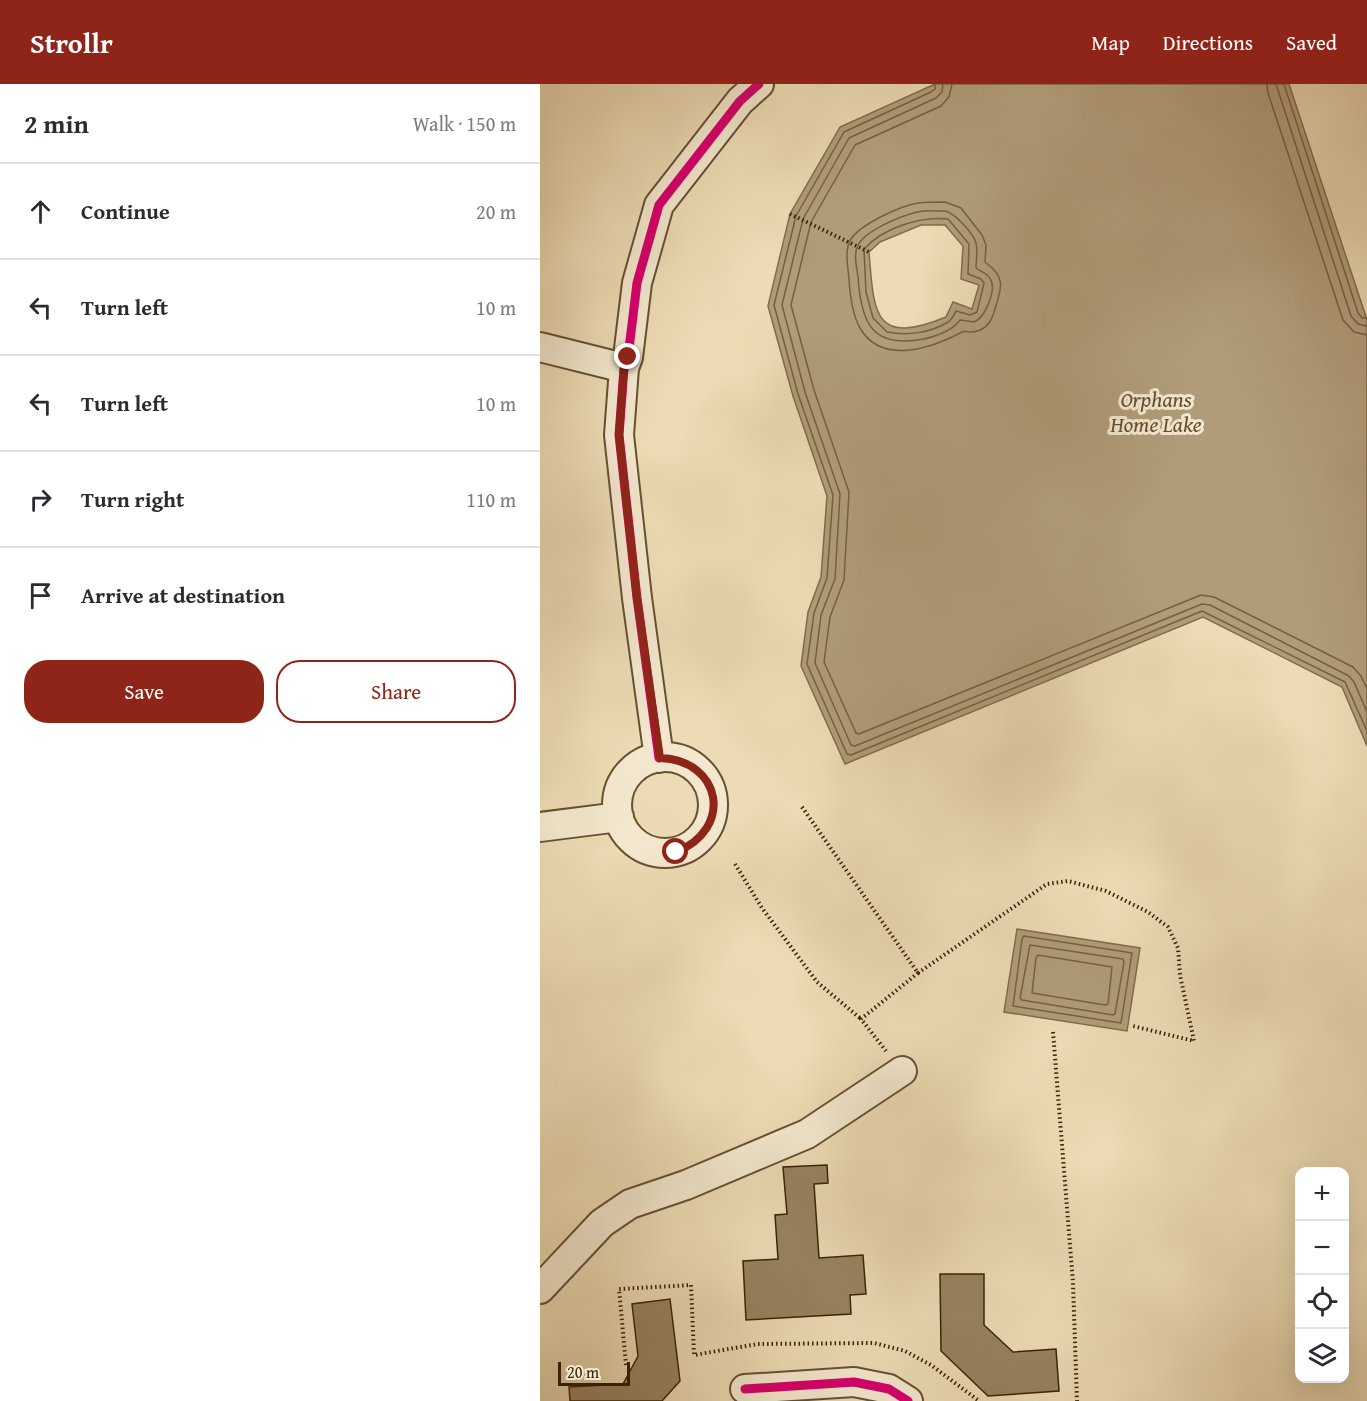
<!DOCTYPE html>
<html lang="en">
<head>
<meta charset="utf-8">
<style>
  body { margin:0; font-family:"Gentium Book Plus",serif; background:#f7f7f7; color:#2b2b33 }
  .controls { position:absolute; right:18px; bottom:18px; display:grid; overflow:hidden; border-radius:12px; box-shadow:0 6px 24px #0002 }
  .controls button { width:54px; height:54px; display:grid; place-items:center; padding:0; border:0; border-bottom:2px solid #e1e1e2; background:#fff; color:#2b2b33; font:30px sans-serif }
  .scale { position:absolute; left:18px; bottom:15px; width:72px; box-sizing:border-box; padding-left:6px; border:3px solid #3b2206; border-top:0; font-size:16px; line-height:21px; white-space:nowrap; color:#3b2206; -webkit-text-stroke:4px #f3e8ce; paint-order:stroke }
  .stop { position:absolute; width:18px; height:18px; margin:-14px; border:4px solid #8f2418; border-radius:50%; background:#fff }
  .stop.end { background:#8f2418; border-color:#fff; box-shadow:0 2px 6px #0008 }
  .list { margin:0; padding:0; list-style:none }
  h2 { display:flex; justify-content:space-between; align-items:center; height:78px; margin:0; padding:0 24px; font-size:26px }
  h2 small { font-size:20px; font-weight:400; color:#7c7c81 }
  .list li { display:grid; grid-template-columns:39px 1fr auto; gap:18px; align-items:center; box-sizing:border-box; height:96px; padding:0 24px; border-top:2px solid #e1e1e2 }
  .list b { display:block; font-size:22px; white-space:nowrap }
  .list em { font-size:20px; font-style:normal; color:#7c7c81 }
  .actions { display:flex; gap:12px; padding:18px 24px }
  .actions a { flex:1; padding:14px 0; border:2px solid #8f2418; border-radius:24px; text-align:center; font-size:21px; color:#8f2418 }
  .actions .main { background:#8f2418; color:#fff }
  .icon { flex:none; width:33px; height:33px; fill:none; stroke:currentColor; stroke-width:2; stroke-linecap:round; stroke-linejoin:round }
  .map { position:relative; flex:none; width:827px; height:1317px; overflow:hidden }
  header { display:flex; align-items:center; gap:36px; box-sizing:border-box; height:84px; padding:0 30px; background:#8f2418; color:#fff }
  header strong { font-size:28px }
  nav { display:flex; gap:33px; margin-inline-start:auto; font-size:21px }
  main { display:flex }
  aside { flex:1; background:#fff }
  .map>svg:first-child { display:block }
  .water { fill:#b09c79; stroke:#816b4b; stroke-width:1.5; fill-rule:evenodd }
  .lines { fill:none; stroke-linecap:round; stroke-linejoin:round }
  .shore { stroke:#765f40; stroke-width:1.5 }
  .building { fill:#978260; stroke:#3b2206; stroke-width:1.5 }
  .minor-casing { stroke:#675032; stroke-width:32 }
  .path { stroke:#3b2206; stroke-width:4; stroke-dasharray:1.5 3; stroke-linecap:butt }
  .minor { stroke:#f3e8ce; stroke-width:28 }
  .cycleway-casing { stroke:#f3e8ce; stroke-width:13 }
  .cycleway { stroke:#d6006c; stroke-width:9 }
  .route { stroke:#8f2418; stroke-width:8 }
  .labels { text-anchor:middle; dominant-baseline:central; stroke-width:6; stroke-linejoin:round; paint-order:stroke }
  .water-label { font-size:22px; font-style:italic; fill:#644d2e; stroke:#f3e8ce }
</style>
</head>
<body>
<header>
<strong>Strollr</strong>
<nav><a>Map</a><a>Directions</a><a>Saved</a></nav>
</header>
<main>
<aside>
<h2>2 min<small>Walk · 150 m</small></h2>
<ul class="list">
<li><svg class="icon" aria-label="ahead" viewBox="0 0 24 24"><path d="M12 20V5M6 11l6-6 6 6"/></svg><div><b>Continue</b></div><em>20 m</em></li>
<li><svg class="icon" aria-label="left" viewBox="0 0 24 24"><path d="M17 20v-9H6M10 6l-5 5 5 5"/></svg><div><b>Turn left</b></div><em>10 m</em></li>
<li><svg class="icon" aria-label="left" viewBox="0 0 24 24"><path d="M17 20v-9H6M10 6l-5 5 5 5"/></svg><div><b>Turn left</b></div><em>10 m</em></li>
<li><svg class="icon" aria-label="right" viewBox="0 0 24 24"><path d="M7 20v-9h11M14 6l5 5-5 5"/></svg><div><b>Turn right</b></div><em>110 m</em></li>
<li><svg class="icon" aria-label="arrive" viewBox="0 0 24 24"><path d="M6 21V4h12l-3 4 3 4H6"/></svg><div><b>Arrive at destination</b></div></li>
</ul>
<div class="actions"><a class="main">Save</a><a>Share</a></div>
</aside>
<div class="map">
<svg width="827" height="1317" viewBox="0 0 827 1317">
  <rect width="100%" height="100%" fill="#ecdbb4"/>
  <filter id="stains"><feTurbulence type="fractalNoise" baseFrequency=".00333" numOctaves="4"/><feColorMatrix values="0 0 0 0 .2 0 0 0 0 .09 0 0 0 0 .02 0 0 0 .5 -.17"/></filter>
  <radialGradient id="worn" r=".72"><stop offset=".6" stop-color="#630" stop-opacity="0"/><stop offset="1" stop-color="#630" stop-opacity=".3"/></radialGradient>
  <path class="water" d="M395 0H749L827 236V662L802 603 663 533 305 680 261 582 268 528 281 493 287 412 253 312 228 222 250 130 300 43ZM381 141H405L423 162 421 195 439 201 432 225 413 218 406 233C333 263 334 229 329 168L340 158Z
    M477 845 600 864 587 947 464 928Z"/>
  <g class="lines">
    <path class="shore" d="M395 0V5L391 8 304 48 256 132 234 221 258 310 293 411 287 494 274 529 267 580 307 670 311 671 662 527 805 598 827 647
      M403 0 402 8 396 14 309 54 263 135 242 221 265 308 300 410 295 495 281 531 275 579 311 661 315 662 662 520 670 521 809 592 814 598 827 628
      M412 0 409 13 401 22 315 61 271 138 251 221 274 306 309 408 304 496 290 533 284 578 316 649 319 650 661 511 674 513 813 583 821 592 827 605
      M727 0 728 9 803 236 814 248 827 251
      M736 0 811 232 818 240 827 242
      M744 0 818 229 822 234H827
      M405 118 421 124 442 151 446 161 445 178C466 193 462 203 455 225 452 237 445 248 430 248 426 248 426 246 422 248 392 264 342 282 320 244 312 230 310 211 309 195 308 183 304 166 311 155 321 140 360 122 378 119 387 118 396 118 405 118Z
      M405 127C415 129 433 149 436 159 438 167 436 177 436 184 441 188 448 189 451 196 456 207 445 234 434 238L420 236C412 247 397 252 384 255 332 265 321 239 318 193 317 184 313 170 318 161 326 146 361 132 377 128 386 126 396 127 405 127Z
      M408 135 429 160 428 190 441 195 444 199 437 228 430 231 416 227C414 230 412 236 408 238 391 249 366 252 347 248L333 234 326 208 324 165C343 144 380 132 408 135Z
      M484 852 592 869 581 939 473 922 482 855Z
      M490 861 583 875 584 878 575 930 573 931 482 916 480 914Z
      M498 871 572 883 568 920 565 921 492 909 496 874Z"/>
  </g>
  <path class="building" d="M287 1081 288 1099 274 1100 279 1174 323 1171 326 1210 310 1211 311 1230 206 1236 203 1177 238 1175 235 1131 247 1130 243 1083Z
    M400 1190H444V1241L473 1268 516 1265 519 1307 448 1312 401 1267Z
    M130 1215 140 1297 122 1317H30L29 1303 83 1300 98 1272 92 1220Z"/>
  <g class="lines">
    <g class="minor-casing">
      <path id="minor" d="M0 263 84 284
        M77 721a48 48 0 1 1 96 0a48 48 0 1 1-96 0Z
        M119 674 97 514 79 351 84 284 88 273 97 199 119 121 200 17 219 0
        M0 743 79 733
        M0 1205 62 1139 90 1120 146 1101 267 1050 362 987
        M205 1305 314 1298 349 1305 368 1317"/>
    </g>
    <path class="path" d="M250 130 329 168
      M262 723 378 889 321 935 346 967
      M195 780 222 824 277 898 321 935
      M378 889 507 800 528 797 566 807 608 828 628 843 638 864 640 891 654 957 593 942
      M513 948 533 1199 537 1317
      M86 1281 79 1205 151 1201 154 1271 218 1260 334 1259 365 1267 391 1281 439 1317"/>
    <use href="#minor" class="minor"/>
    <g class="cycleway-casing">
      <path id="cycleway" d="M119 674 97 514 79 351 84 284 88 273 97 199 119 121 200 17 219 0
        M205 1305 314 1298 349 1305 368 1317"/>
    </g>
    <use href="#cycleway" class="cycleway"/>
  </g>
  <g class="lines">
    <path class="route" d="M88 273 84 284 79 351 97 514 120 674C182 676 194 745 136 768"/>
  </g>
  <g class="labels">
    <g class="water-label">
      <text x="616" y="315">Orphans<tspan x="616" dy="25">Home Lake</tspan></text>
    </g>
  </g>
  <rect width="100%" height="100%" filter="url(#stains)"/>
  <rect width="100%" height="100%" fill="url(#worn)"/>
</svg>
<div class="controls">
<button>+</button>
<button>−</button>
<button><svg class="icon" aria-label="locate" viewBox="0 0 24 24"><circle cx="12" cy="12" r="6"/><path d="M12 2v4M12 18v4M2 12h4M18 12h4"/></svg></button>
<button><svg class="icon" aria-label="layers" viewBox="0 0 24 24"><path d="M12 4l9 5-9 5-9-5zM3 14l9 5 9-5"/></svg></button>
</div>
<div class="scale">20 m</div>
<div class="stop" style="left:136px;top:768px"></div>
<div class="stop end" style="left:88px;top:273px"></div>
</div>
</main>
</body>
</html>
